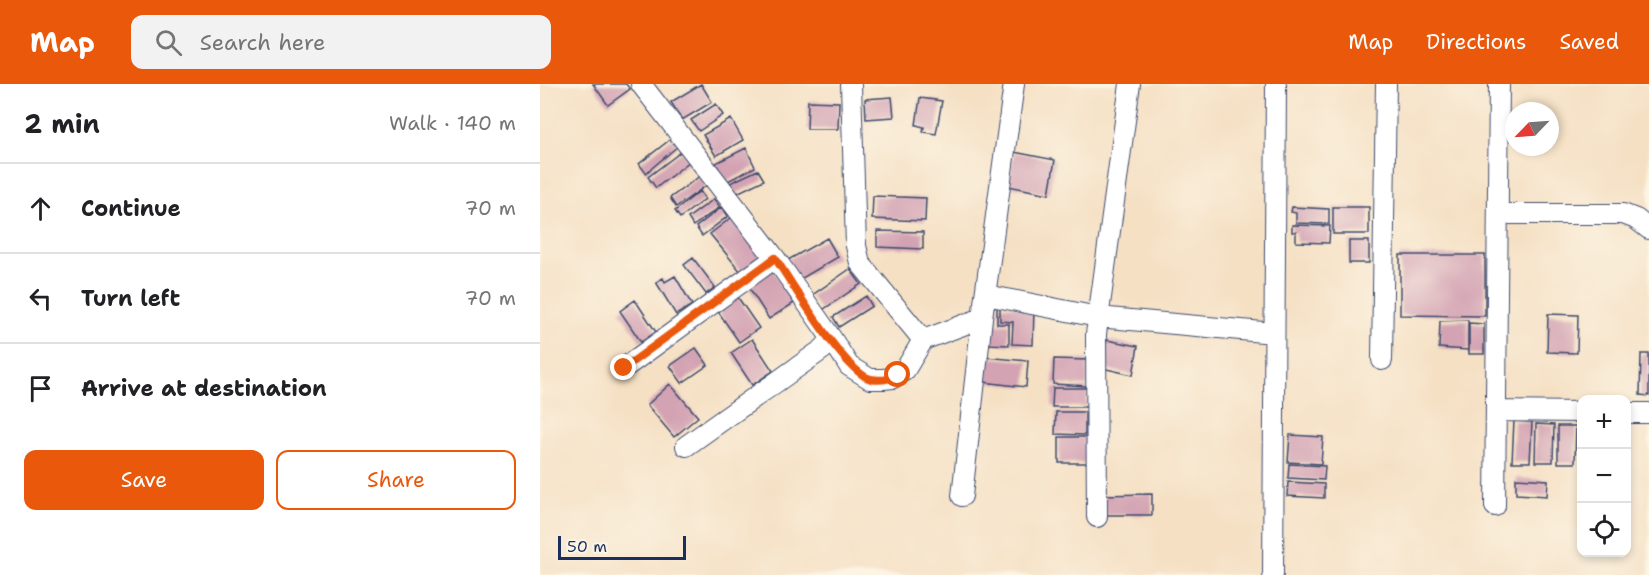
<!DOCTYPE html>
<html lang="en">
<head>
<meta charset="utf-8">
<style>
  body { margin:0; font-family:"Shantell Sans",sans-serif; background:#f2f2f2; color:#202124 }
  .controls { position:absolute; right:18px; bottom:18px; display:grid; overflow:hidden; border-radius:12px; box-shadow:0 3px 9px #0003 }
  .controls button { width:54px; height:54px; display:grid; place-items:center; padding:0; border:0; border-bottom:2px solid #e0e0e0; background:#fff; color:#202124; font:30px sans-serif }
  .compass { position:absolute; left:965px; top:18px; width:54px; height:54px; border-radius:50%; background:#fff; box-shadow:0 3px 9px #0003; rotate:245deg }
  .scale { position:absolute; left:18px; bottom:15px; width:128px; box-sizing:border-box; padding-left:6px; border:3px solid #1b2f5e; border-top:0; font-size:16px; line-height:21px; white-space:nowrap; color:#1b2f5e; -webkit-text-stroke:4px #fcf5e5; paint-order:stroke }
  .stop { position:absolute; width:18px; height:18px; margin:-14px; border:4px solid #ea580c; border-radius:50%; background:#fff }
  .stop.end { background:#ea580c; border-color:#fff; box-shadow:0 2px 6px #0008 }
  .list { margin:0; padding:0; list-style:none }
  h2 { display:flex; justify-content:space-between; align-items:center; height:78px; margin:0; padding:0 24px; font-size:26px }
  h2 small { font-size:20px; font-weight:400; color:#757577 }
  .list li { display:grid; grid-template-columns:39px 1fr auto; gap:18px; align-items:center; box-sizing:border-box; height:90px; padding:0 24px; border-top:2px solid #e0e0e0 }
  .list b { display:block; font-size:22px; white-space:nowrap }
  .list em { font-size:20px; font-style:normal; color:#757577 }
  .actions { display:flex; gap:12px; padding:18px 24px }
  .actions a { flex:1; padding:14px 0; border:2px solid #ea580c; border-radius:12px; text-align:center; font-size:21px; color:#ea580c }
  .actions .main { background:#ea580c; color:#fff }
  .icon { flex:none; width:33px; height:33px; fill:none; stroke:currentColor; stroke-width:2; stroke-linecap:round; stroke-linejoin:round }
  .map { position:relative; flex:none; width:1109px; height:491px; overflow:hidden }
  header { display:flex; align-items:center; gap:36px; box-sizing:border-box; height:84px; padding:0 30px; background:#ea580c; color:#fff }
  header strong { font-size:28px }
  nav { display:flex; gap:33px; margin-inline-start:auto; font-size:21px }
  .search { width:420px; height:54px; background:#f2f2f2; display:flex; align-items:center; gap:15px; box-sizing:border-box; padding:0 21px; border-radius:12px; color:#757577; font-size:22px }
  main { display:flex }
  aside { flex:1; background:#fff }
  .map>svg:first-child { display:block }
  .building { fill:#d3a3b3 }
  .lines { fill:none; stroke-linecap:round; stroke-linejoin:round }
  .street-casing { stroke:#3c4a6d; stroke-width:22 }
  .street { stroke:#fff; stroke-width:20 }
  .route { stroke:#ea580c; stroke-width:8 }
</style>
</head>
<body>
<header>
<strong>Map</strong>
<div class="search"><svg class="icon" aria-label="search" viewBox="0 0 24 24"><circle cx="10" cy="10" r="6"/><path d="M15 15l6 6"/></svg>Search here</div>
<nav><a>Map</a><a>Directions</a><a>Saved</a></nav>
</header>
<main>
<aside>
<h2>2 min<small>Walk · 140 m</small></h2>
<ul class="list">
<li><svg class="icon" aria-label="ahead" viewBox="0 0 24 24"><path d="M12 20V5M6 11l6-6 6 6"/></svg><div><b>Continue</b></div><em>70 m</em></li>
<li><svg class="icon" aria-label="left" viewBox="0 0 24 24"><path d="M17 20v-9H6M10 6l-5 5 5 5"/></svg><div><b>Turn left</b></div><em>70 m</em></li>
<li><svg class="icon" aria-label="arrive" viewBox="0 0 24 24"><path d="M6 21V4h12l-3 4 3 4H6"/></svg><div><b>Arrive at destination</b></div></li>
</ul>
<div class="actions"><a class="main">Save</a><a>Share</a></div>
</aside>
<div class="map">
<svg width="1109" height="491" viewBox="0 0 1109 491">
  <rect width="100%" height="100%" fill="#fcf5e5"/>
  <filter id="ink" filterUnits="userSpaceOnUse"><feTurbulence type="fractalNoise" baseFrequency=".0167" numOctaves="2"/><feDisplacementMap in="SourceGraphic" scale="12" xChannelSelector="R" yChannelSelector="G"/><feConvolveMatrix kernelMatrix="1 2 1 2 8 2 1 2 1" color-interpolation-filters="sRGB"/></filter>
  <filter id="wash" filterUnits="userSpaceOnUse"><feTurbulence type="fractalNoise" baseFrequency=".008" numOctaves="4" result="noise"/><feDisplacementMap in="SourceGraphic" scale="24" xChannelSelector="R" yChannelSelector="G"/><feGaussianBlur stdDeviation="1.35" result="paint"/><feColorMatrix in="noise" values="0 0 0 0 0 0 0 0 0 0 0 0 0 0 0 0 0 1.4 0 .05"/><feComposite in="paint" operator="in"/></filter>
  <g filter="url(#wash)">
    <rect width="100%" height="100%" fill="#f5e0c4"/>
    <g id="blocks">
      <path class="building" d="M53 0H86L90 5 68 21Z
        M161 0 172 18 142 36 131 18Z
        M352 13 354 33 326 35 325 15Z
        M380 14 402 17 396 50 383 48 384 43 376 41Z
        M268 17 299 18 298 45H267Z
        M176 20 183 31 159 47 151 36Z
        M191 35 203 56 176 72 163 51Z
        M132 54 138 62 106 89 99 80Z
        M206 64 215 83 186 98 176 79Z
        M142 67 150 77 116 104 108 93Z
        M474 68 515 76 509 110 468 102Z
        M218 86 224 96 195 110 190 99Z
        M160 92 167 101 136 123 130 114Z
        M160 107 165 115 140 134 135 127Z
        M333 112 386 114 385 137 332 135Z
        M174 115 180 123 153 142 148 134Z
        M182 123 188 132 162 152 156 143Z
        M752 123 789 125V140L756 139V129L751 128Z
        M793 123H829V150H793Z
        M192 133 222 171 201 188 170 150Z
        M752 141 790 142 789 159 756 158V148H752Z
        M337 147 383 148V165L337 163Z
        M287 154 298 173 259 196 248 176Z
        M809 157H829V179H809Z
        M860 171H945V232L860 231Z
        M153 174 175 203 166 210 144 181Z
        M310 185 321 200 281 227 271 212Z
        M233 186 254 219 229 235 208 202Z
        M135 192 152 221 136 231 116 198 123 194 125 198Z
        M197 212 219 244 199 258 177 226Z
        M326 212 332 222 299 243 293 233Z
        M95 216 116 248 101 258 80 227Z
        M448 221 457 222V240H469V261L448 260Z
        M460 222 494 224 493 261 472 260 473 238 460 237Z
        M1008 230 1038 231 1037 269 1007 268Z
        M928 236V266L899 264 900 237Z
        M929 239 944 240V270H929Z
        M212 255 233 287 212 301 191 269Z
        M567 256 598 262 593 291 562 284Z
        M156 264 168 281 142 299 130 282Z
        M1101 270H1109V312L1100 311Z
        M445 273 488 277 486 303 443 298Z
        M514 275 548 276 547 302 513 300Z
        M130 300 158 333 134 353 107 321Z
        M513 304H547V323H512Z
        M516 328H545V351L515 350Z
        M974 337 992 338 990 378H972Z
        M996 340 1014 341 1013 378H995Z
        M1018 342H1036L1035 379H1018Z
        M750 351 783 353 781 380 748 378Z
        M519 353H547V379H519Z
        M749 380 785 382 784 396 748 394Z
        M976 394 1008 396 1007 412 976 410Z
        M748 398 784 400V414L747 412Z
        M612 410V431H563L562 411Z"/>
    </g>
  </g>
  <g filter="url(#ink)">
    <use href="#blocks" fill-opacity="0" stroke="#3c4a6d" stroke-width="1.5"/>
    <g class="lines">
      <g class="street-casing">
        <path id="street" d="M101 0 235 174 292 255 283 265 146 362
          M311 0 316 162 320 179 383 256
          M958 130H1083L1096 135 1109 145
          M446 211 558 233 734 249
          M292 255 309 282 330 295H343L353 294 365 286 383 256 442 234
          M842 276 846 0
          M84 284 235 174
          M956 327 1042 328
          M1086 329H1109
          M422 412 442 234 474 0
          M955 422 959 0
          M557 433 556 250 590 0
          M733 491 736 0"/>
      </g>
      <use href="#street" class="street"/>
    </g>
  </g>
  <g class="lines" filter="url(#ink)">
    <path class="route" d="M84 284 235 174C252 199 305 289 331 295 340 297 350 295 358 291"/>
  </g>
</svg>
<div class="controls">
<button>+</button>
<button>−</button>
<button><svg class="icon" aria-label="locate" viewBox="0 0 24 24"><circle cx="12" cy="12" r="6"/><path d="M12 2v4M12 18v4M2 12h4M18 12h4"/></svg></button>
</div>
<svg class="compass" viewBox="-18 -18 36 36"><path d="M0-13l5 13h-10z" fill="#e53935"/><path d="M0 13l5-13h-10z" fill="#757577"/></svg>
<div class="scale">50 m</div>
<div class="stop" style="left:358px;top:291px"></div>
<div class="stop end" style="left:84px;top:284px"></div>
</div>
</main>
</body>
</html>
